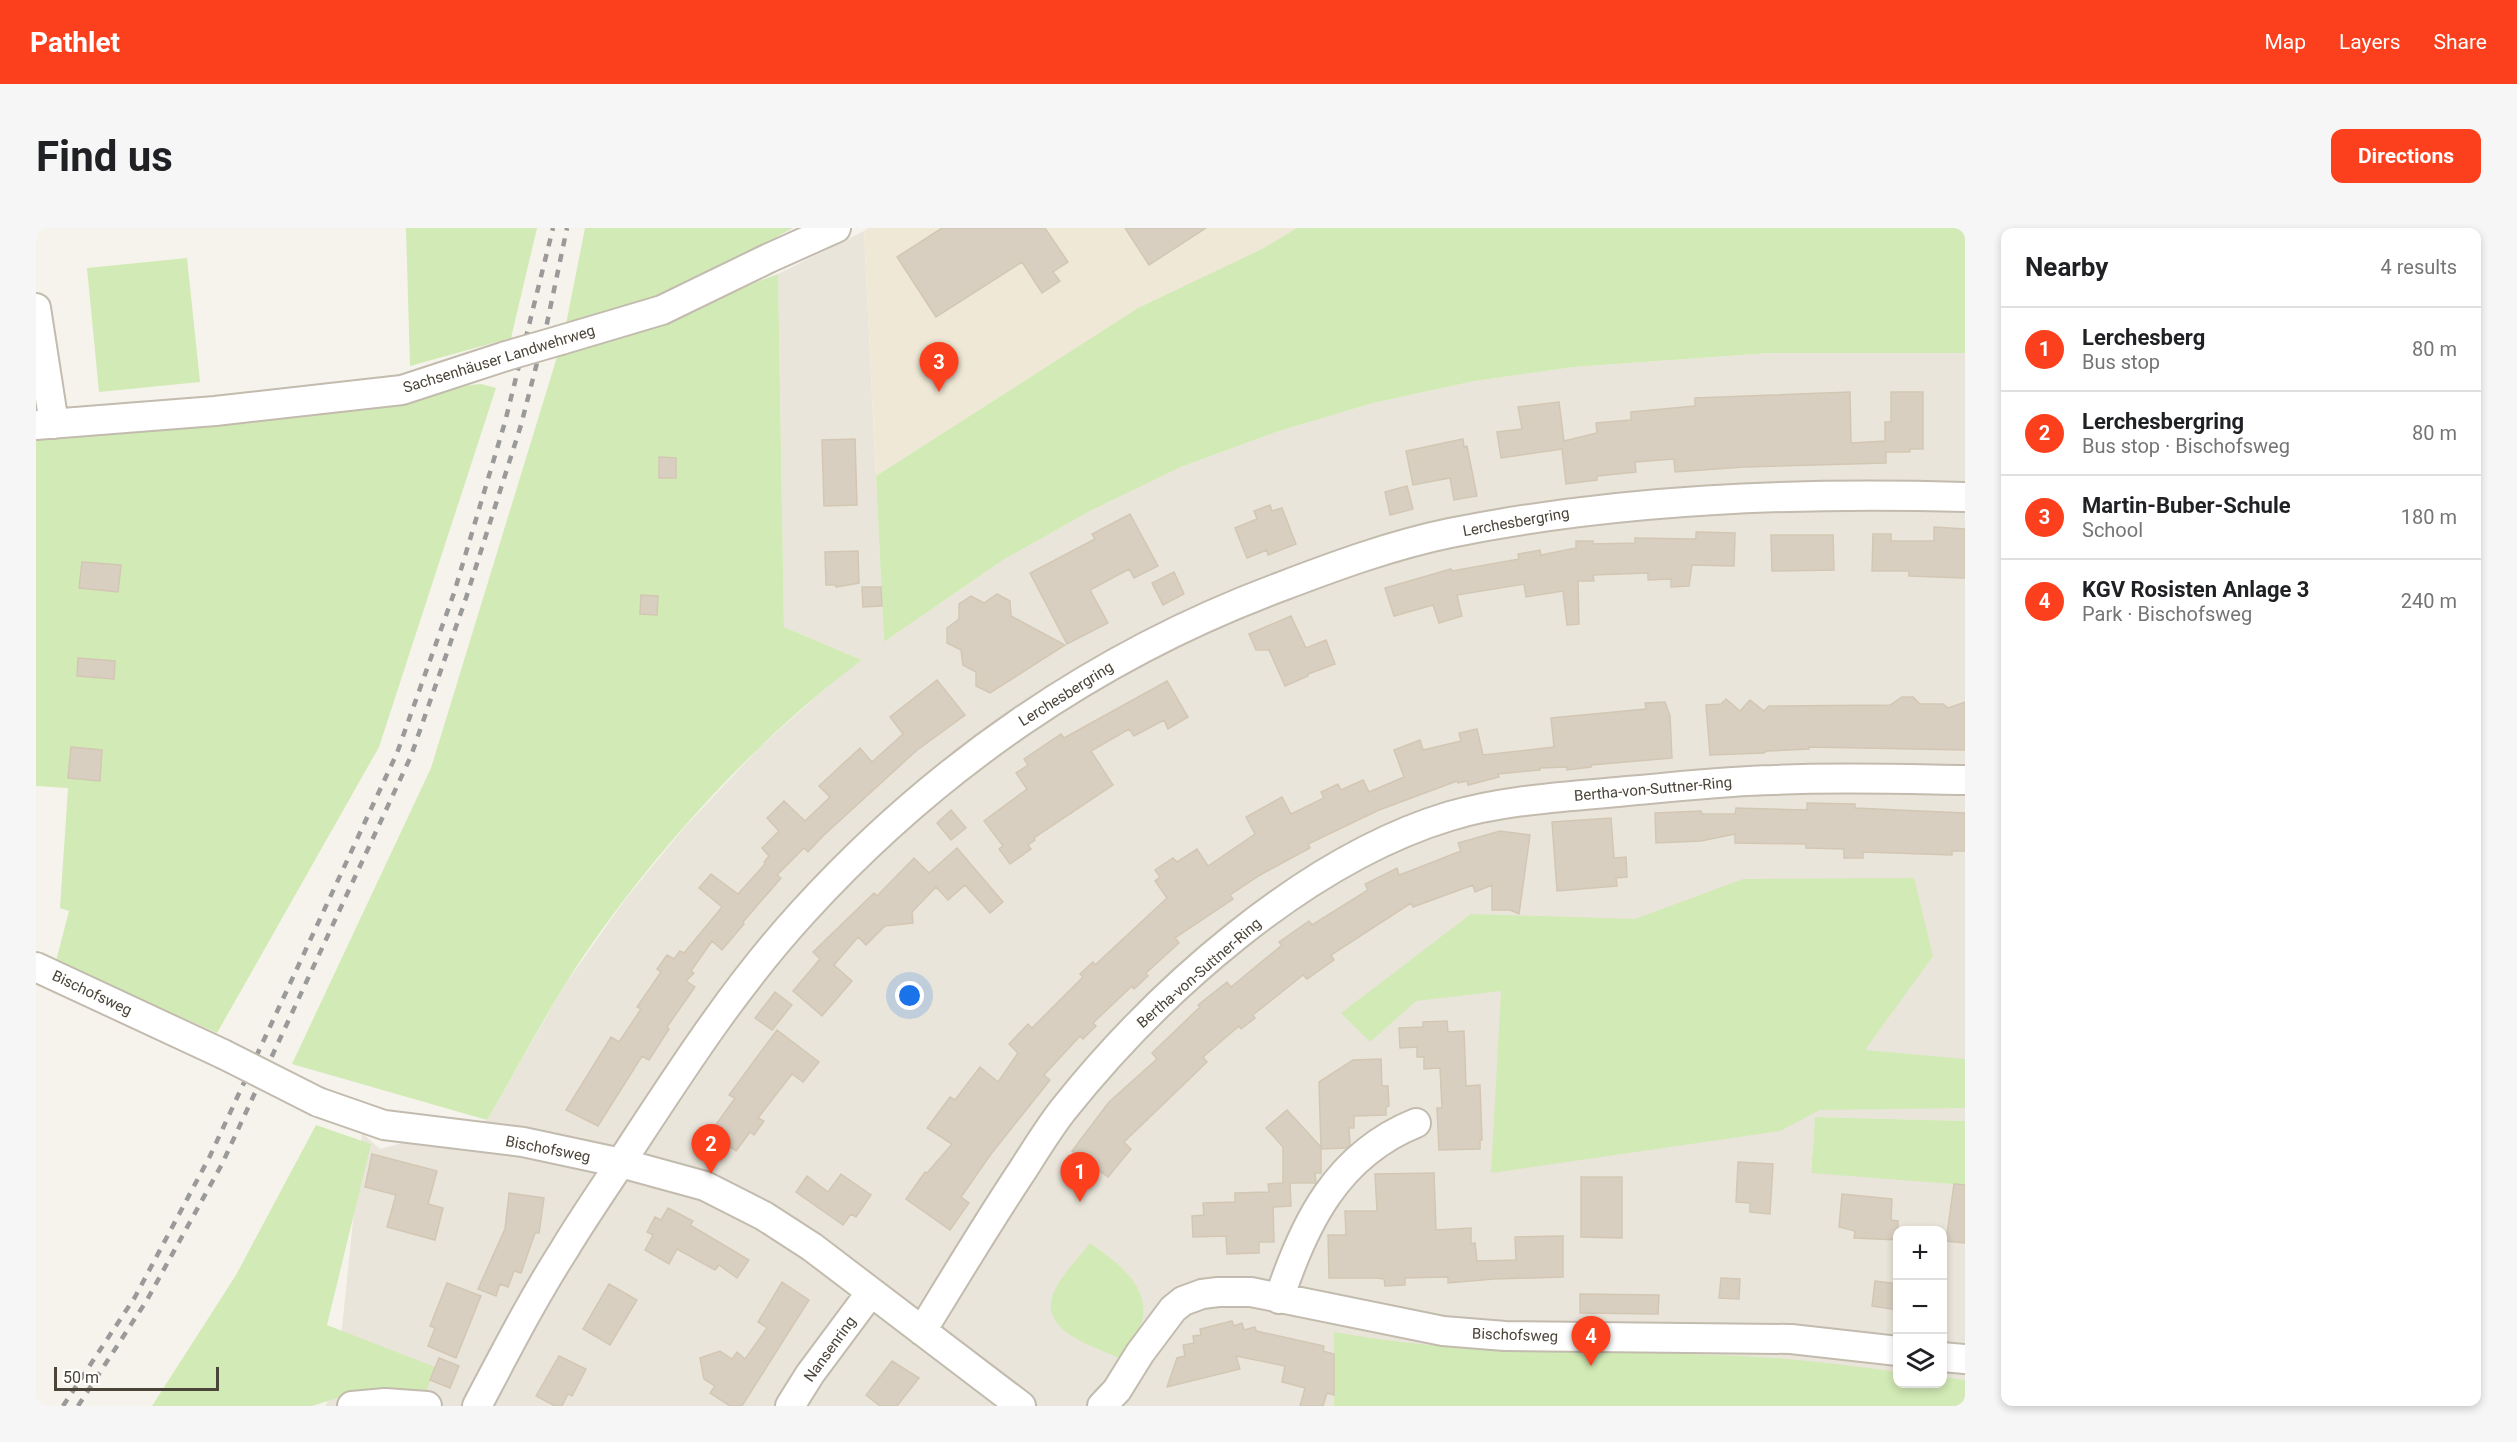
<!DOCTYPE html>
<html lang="en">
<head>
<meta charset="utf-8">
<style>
  body { margin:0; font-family:Roboto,sans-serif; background:#f6f6f6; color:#202124 }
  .controls { position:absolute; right:18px; bottom:18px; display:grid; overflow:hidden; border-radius:12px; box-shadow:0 3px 9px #0003 }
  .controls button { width:54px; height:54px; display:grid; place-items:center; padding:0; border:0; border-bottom:2px solid #e0e0e0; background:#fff; color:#202124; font:30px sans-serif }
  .scale { position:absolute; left:18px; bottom:15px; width:165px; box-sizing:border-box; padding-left:6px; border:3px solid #4b4439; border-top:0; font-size:16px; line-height:21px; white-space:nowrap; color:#4b4439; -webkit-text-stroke:4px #fff; paint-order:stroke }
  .you { position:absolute; left:874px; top:768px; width:21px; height:21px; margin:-15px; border:4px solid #fff; border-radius:50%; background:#1a73e8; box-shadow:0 0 0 9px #1a73e833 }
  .badge { display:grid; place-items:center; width:39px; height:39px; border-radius:50%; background:#fc3f1d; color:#fff; font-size:20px; font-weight:700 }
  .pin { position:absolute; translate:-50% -50px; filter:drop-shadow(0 2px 3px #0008) }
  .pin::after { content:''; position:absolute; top:32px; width:21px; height:18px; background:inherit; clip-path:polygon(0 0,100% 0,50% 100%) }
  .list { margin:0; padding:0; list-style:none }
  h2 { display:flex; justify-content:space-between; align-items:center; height:78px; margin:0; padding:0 24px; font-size:26px }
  h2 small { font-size:20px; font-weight:400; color:#757577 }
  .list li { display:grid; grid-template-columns:39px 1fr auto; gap:18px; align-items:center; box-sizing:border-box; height:84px; padding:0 24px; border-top:2px solid #e0e0e0 }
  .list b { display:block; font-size:22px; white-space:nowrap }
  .list p { margin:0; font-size:20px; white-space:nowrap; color:#757577 }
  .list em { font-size:20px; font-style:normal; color:#757577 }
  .icon { flex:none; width:33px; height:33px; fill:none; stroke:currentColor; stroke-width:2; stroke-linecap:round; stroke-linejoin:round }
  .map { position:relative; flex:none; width:1929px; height:1178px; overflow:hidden; border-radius:12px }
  header { display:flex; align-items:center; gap:36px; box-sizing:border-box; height:84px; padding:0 30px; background:#fc3f1d; color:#fff }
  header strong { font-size:28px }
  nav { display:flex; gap:33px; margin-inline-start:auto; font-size:21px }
  .intro { display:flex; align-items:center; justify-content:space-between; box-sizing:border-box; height:144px; padding:0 36px }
  h1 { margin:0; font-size:42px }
  .button { padding:15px 27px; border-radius:12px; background:#fc3f1d; color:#fff; font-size:21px; font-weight:700 }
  main { display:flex; gap:36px; padding:0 36px }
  aside { flex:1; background:#fff; border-radius:12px; box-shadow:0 3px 9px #0003 }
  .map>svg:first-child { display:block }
  .residential { fill:#eae5da; fill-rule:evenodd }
  .education { fill:#efe8d6 }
  .green { fill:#d2eab5 }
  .building { fill:#d8cfc1; stroke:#d3c7b4; stroke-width:1.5 }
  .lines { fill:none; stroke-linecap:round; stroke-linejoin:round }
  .minor-casing { stroke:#c2bbae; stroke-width:32 }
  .minor { stroke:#fff; stroke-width:28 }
  .rail { stroke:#9a9a9a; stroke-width:4.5; stroke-dasharray:8 8; stroke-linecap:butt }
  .minor-bridge-casing { stroke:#c2bbae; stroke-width:32; stroke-linecap:butt }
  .minor-bridge { stroke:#fff; stroke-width:28 }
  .labels { text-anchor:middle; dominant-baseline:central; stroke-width:4.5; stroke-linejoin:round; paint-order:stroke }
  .street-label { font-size:15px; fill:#4b4439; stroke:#fff }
</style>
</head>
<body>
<header>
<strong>Pathlet</strong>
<nav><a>Map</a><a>Layers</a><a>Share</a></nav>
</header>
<div class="intro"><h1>Find us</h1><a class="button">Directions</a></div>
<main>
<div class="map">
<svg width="1929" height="1178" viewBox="0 0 1929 1178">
  <rect width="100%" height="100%" fill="#f6f3ec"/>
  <path class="residential" d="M828 3 848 414 967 332 1054 283 1145 239 1240 204 1337 175 1439 153 1538 139 1734 125H1929V893L1779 889 1775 944 1929 957V1178H289L300 1158 326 905 344 921 451 892 528 758 588 673 646 602 724 519 800 451 826 432 748 399 742 46ZM1862 1002H1906V1156H1862Z"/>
  <path class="education" d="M833 0H1261L1227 21 1102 80 840 248 828 3Z"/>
  <path class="green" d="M370 0H501L475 110 374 138Z
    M549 0H757L614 77 530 96Z
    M1261 0H1929V125H1734L1538 139 1439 153 1337 175 1240 204 1145 239 1054 283 967 332 848 414 840 248 1102 80 1226 21Z
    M151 30 164 154 63 164 51 40Z
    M742 46 748 399 826 432C716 513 601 642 528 758 501 802 477 848 451 892L256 836 395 540 521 129Z
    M445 156 460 160 343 519 181 805 20 733 33 683 24 680 32 560 0 558V201Z
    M1878 650 1897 728 1829 822 1929 831V880L1784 882 1744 903 1455 945 1465 763 1380 773 1334 814 1305 785 1435 686 1599 691 1707 651Z
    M1779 889 1929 893V957L1775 945Z
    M280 897 335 916 291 1097 399 1139 390 1164 307 1168 276 1178H116L200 1047Z
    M1054 1015C1101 1048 1130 1077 1085 1131 1060 1119 1000 1103 1018 1064 1025 1047 1042 1031 1054 1015Z
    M1298 1104C1432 1129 1567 1121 1703 1128 1756 1130 1809 1137 1861 1144L1862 1156H1906L1907 1149 1929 1152V1178H1298Z"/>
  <path class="building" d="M906 0H1009L1032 34 1017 44 1024 53 1006 65 986 34 900 89 861 29Z
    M1089 0H1170L1113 37Z
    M1814 164 1815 215 1849 213V194H1855V164H1887V221H1874V224H1850V235L1708 239 1639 244 1638 231 1599 234 1600 244 1561 248V252L1530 256 1526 221 1465 230 1461 204 1486 201 1482 179 1523 174 1528 213 1561 205 1560 195 1595 192V184L1659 178V170Z
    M819 211 821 277 788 278 786 212Z
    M1427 211 1428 219 1431 218 1441 268 1418 272 1414 250 1377 257 1370 223Z
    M623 229 640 230V250H623Z
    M1371 258 1377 281 1354 287 1349 264Z
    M1234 277 1236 283 1246 280 1260 316 1232 327 1231 322 1211 330 1199 300 1221 291 1218 283Z
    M1094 286 1122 338 1098 350 1093 341 1054 362 1072 395 1031 416 994 345 1059 311 1056 306Z
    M1898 299 1929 301V350L1873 348V343H1836L1837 306H1855V313H1898Z
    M1660 304 1699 305 1698 338 1656 337 1653 358 1635 359V351L1612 352V345L1557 347 1558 353H1542L1543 396 1531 397 1527 363 1490 369 1488 356 1421 367 1426 388 1403 395 1397 377 1358 388 1349 360 1415 341 1416 343 1483 331 1482 326 1504 322 1505 327 1540 320V313H1557V316L1599 315V310L1660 311Z
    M1735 307H1797L1798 342 1736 343Z
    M822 323 823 355 800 359V357H790L789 324Z
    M46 334 85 337 82 364 43 360Z
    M1138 344 1148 366 1127 377 1116 355Z
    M826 359H845L846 378 827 379Z
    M961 366 974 373 975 388 1029 417 954 465 940 458V444L927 437 925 422 911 415V400L923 391V376L935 368 948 375Z
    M605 367 622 368 621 387 604 386Z
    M1255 388 1270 420 1290 412 1299 436 1272 446V448L1249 458 1233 422H1220L1213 406Z
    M42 430 79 433 78 451 41 448Z
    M901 452 929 487 880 523 788 607 772 624 768 620 741 647 745 650 707 694 708 696 686 722 676 713 655 743 658 745 650 753 659 759 631 799 633 801 613 832 606 828 562 898 530 882 575 809 583 814 605 781 601 779 625 744 621 741 631 727 638 731 644 723 648 725 686 679 663 660 675 646 702 666 729 636 728 634 733 628 726 620 743 603 731 590 748 573 769 593 794 569 783 558 824 520 836 534 867 506 854 489Z
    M1131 453 1152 489 1132 501 1128 492 1098 508 1093 501 1055 523 1077 557 998 610 999 612 992 617 995 621 974 636 963 621 967 618 948 593 991 561 980 545 992 537 988 531 1025 506 1028 510Z
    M1866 469H1877L1884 476H1907L1912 480 1929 474V522L1773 519V521L1731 523 1728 525 1674 527 1670 477 1685 476 1690 471 1704 483 1714 472 1728 483 1733 478 1854 477Z
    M1629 474 1634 488 1636 530 1555 537V539L1531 542V539L1504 540V542L1462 546 1463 549 1432 557 1431 553 1422 555 1421 553 1343 582 1272 616 1274 620 1224 647 1194 667 1197 671 1139 710 1143 715 1110 745 1112 748 1098 761 1096 758 1057 795 1060 798 1047 811 1044 808 1008 847 1014 852 955 926 925 969 933 975 914 1002 870 971 889 944 891 945 916 916 891 900 914 869 919 872 944 839 962 854 982 825 973 816 992 796 996 800 1047 749 1044 746 1057 734 1059 737 1131 670 1119 653 1124 649 1119 642 1137 630 1141 634 1161 621 1172 638 1219 606 1210 589 1246 569 1255 586 1288 570 1285 564 1302 556 1305 562 1327 552 1333 564 1368 549 1358 522 1384 512 1387 522 1425 513 1423 505 1441 501 1447 527 1518 519 1515 490 1610 481 1609 475Z
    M35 519 66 522 64 553 32 550Z
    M1771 575 1819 576V580L1929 585V623H1916V627L1827 624V630H1808V621L1770 620V616L1699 615V606L1665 613 1620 615 1619 585 1665 583 1666 586H1699L1700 580 1771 582Z
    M915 582 930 600 915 612 901 595Z
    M1575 590 1578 630 1590 629 1591 649 1580 650 1581 658 1521 663 1516 594Z
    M1464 603 1494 607 1483 686 1474 682H1456V657L1439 664 1437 657 1377 679 1375 675 1295 727 1298 732 1271 751 1267 747 1217 787 1219 790 1205 801 1203 798 1167 829 1171 834 1088 914 1095 921 1072 949 1036 923 1073 874 1121 831 1116 825 1164 779 1162 777 1191 754 1195 759 1246 717 1243 714 1273 693 1276 697 1332 662 1329 656 1361 640 1363 647 1379 641 1425 623 1422 615Z
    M921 620 967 674 954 685 929 657 912 672 900 659 876 684 877 695 849 698 830 717 822 709 798 737 816 753 786 788 757 763 784 731 777 724 838 665 841 668 878 630 893 645Z
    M739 764 756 777 736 802 719 790Z
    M1411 793 1412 804 1428 803 1430 858 1444 857 1446 912H1444V921L1403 922 1401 880H1406L1404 840 1388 841V829H1381V819L1364 820 1363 800 1387 799V794Z
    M741 802 783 834 767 854 756 846 722 890 728 893 718 907 714 904 700 923 674 905 699 870 693 867Z
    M1345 831 1346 858H1352L1353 878 1350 879V887L1318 888V900H1313L1314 917 1310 920 1285 921 1283 854 1317 832Z
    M1251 882 1285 919V945H1279L1280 955H1254L1255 978 1237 979 1238 1014H1223V1025L1191 1026 1190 1008 1157 1009 1156 988 1168 987 1167 975 1199 974V965L1233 964 1232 956 1247 955V919L1230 900Z
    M336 926 401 943 392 976 407 980 399 1012 351 999 360 967 329 959Z
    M1702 934 1737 936 1734 986 1714 984V975L1700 974Z
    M1398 945 1400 1002 1435 1000V1016L1439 1015 1441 1033 1480 1032 1479 1009 1527 1008V1049L1458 1051 1412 1055V1049L1369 1050V1057L1349 1058 1348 1051 1341 1050H1293L1292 1007H1310L1309 983H1341L1339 946Z
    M805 946 835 967 820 989 815 986 807 997 760 964 771 948 792 964Z
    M1545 949H1586V1010L1545 1009Z
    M1918 956 1929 957V1015L1910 1013Z
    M473 965 508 970 503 1005H499L485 1045 478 1043 472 1059 464 1056 460 1068 442 1061 469 1001Z
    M1806 966 1856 971 1855 992 1862 993V1012L1818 1010 1819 1003 1803 999Z
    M632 980 657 993 654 997 713 1032 701 1050 683 1037 679 1042 641 1021 633 1036 609 1022 617 1007 611 1004 619 989 625 992Z
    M1685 1050 1704 1051 1703 1071 1683 1070Z
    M1839 1053 1862 1056V1082L1836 1078Z
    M746 1054 773 1072 706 1178H694L674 1165 679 1158 668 1151 664 1130 684 1123 696 1131 701 1124 709 1131 731 1100 722 1094Z
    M411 1055 445 1068 420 1130 392 1118 399 1100 394 1098Z
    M573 1056 601 1072 574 1117 547 1101Z
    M1544 1066 1623 1067 1622 1086 1544 1085Z
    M1196 1093 1198 1098 1206 1095 1208 1102 1219 1099 1220 1103 1288 1118 1287 1123 1298 1126V1167L1291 1165 1287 1178H1264L1269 1160 1246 1154 1249 1138 1200 1128 1204 1141 1131 1159 1141 1130 1149 1128 1147 1117 1158 1115 1157 1108 1165 1107 1164 1101Z
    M523 1128 550 1141 536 1168 532 1166 526 1178H519L500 1168Z
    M403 1130 423 1138 414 1160 394 1152Z
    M856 1133 883 1150 861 1178H844L830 1167Z"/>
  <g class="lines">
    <g class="minor-casing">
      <path id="minor" d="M0 80 18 196
        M525 112 626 82 733 30 800 0
        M0 197 179 183 366 162 470 128
        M0 739 187 826
        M282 874 348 897 487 914 585 935 669 958 728 988 776 1019 985 1178
        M1243 1071C1268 995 1301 927 1380 895
        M886 1103C919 1049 952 994 988 940 1000 921 1013 900 1027 882 1120 765 1268 632 1414 588 1471 571 1532 569 1591 563 1639 559 1688 553 1737 552 1801 549 1865 551 1929 552
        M1906 1129 1929 1131
        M316 1178 349 1175 391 1178
        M441 1178C469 1125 496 1072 528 1022 549 987 573 953 595 919 648 838 701 756 767 684 898 540 1061 427 1244 359 1299 338 1356 317 1414 305 1583 271 1757 264 1929 269
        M754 1178 774 1146 835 1064
        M1066 1178 1081 1162 1104 1125 1137 1081 1147 1073 1166 1066 1182 1064H1215L1407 1103 1469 1108 1755 1111 1862 1123"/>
    </g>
    <use href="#minor" class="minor"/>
    <path class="rail" d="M27 1178 99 1069 174 928 361 525 418 365 469 194 517 0
      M42 1178 111 1072 186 936 375 528 430 370 485 197 510 100 531 0"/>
    <g class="minor-bridge-casing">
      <path id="minor-bridge" d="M470 128 525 112
        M187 826 282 874"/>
    </g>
    <use href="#minor-bridge" class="minor-bridge"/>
  </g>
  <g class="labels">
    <g class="street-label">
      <text transform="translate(463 131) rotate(-17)">Sachsenhäuser Landwehrweg</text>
      <text transform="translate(1480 294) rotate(-10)">Lerchesbergring</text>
      <text transform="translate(1030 466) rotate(-32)">Lerchesbergring</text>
      <text transform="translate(1617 561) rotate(-5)">Bertha-von-Suttner-Ring</text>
      <text transform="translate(1163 745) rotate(-41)">Bertha-von-Suttner-Ring</text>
      <text transform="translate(56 765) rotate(25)">Bischofsweg</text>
      <text transform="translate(512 921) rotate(11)">Bischofsweg</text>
      <text transform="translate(1479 1107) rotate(2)">Bischofsweg</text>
      <text transform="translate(794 1121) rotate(-54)">Nansenring</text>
    </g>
  </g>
</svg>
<div class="controls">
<button>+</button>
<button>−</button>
<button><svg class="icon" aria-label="layers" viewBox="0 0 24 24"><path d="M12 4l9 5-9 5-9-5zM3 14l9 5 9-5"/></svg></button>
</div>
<div class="scale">50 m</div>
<div class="you"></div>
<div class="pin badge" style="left:1044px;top:974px">1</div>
<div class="pin badge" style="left:675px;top:946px">2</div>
<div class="pin badge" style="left:903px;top:164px">3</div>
<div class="pin badge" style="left:1555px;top:1138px">4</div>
</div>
<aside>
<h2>Nearby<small>4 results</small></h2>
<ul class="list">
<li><span class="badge">1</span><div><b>Lerchesberg</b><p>Bus stop</p></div><em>80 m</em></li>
<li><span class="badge">2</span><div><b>Lerchesbergring</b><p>Bus stop · Bischofsweg</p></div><em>80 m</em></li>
<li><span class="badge">3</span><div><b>Martin-Buber-Schule</b><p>School</p></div><em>180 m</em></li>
<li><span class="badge">4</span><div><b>KGV Rosisten Anlage 3</b><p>Park · Bischofsweg</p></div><em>240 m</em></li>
</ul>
</aside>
</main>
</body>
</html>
